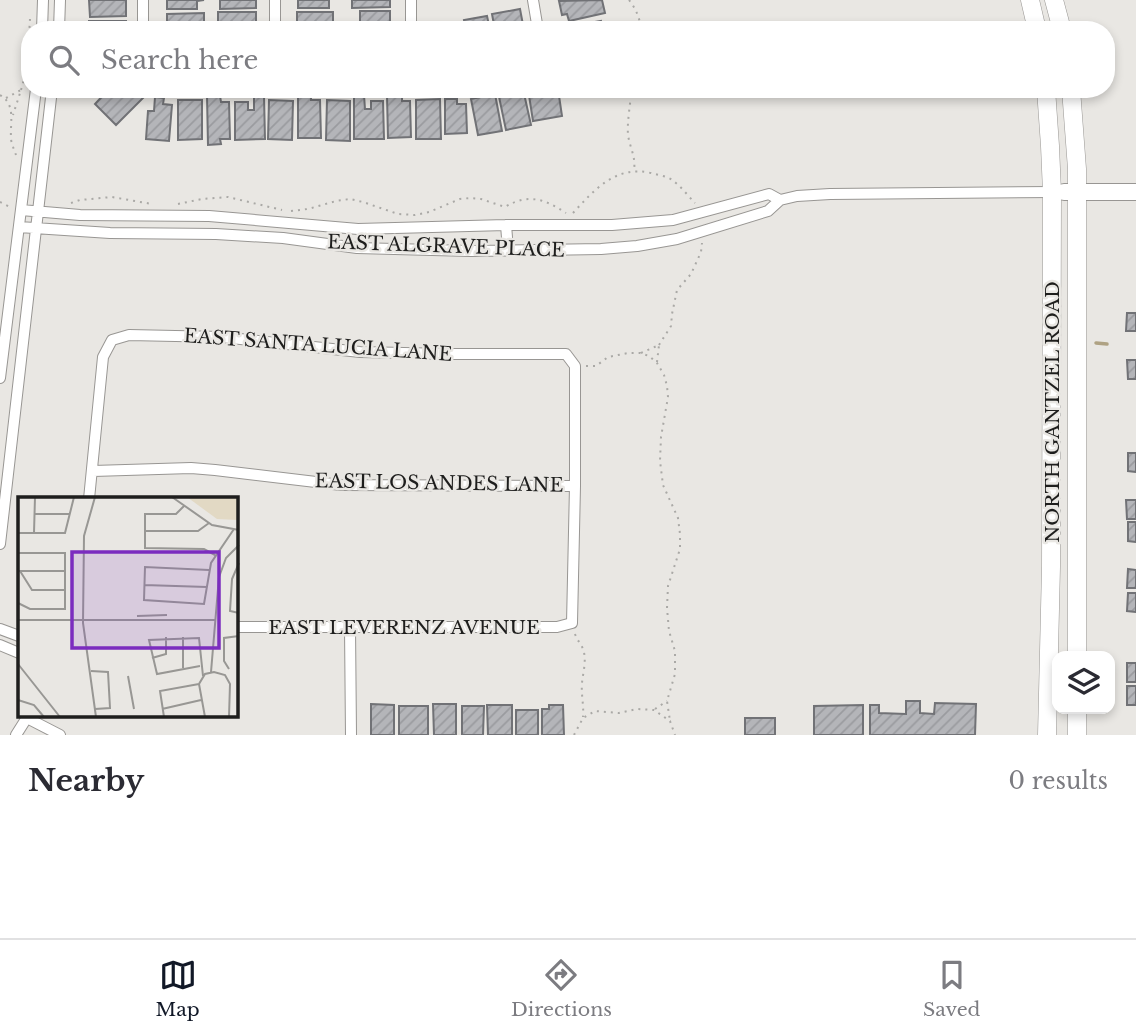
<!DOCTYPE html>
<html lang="en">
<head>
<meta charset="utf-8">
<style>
  body { margin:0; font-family:"Libre Baskerville",serif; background:#f2f2f3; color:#2b2b33 }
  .controls { position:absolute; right:21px; bottom:21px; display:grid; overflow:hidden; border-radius:14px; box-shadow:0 4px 10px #0003 }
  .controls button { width:63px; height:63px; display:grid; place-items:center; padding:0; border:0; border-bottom:2px solid #e1e1e2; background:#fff; color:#2b2b33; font:35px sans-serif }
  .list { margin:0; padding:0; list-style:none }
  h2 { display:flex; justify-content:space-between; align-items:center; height:91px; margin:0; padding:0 28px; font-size:30px }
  h2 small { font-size:23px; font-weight:400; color:#7c7c81 }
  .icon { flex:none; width:38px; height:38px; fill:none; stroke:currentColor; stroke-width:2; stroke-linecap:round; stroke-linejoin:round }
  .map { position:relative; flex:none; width:1136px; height:735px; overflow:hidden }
  .search { position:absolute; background:#fff; box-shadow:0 4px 10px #0003; left:21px; right:21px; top:21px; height:77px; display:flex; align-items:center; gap:18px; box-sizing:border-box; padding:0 24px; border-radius:28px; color:#7c7c81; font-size:26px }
  .sheet { height:203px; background:#fff }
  nav { display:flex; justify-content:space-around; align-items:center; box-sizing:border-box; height:98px; border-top:2px solid #e1e1e2; background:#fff; font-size:19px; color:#7c7c81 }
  nav a { display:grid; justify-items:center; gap:4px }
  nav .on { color:#111827 }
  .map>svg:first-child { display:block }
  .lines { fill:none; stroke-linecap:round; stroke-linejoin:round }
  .stream { stroke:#afa283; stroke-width:3.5 }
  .building { fill:url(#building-hatch); stroke:#717276; stroke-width:2 }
  .street-casing { stroke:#989693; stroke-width:12 }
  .secondary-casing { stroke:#989693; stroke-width:18 }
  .primary-casing { stroke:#989693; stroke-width:19 }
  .path { stroke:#aaa9a6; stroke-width:2; stroke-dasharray:2 5; stroke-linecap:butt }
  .street { stroke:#fff; stroke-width:10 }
  .secondary { stroke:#fff; stroke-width:16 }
  .primary { stroke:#fff; stroke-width:18 }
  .labels { text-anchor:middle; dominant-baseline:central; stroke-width:5; stroke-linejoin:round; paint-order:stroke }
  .street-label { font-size:19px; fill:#1e1e1d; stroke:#e9e7e3 }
  .inset-road { fill:none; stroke:#989794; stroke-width:2 }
  .view { fill:#7b2cbf; fill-opacity:0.15; stroke:#7b2cbf; stroke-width:3.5 }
  .inset-edge { fill:none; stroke:#1e1e1d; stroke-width:3.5 }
</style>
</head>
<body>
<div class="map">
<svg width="1136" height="735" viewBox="0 0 1136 735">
  <defs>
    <pattern id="building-hatch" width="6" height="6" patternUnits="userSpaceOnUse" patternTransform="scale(1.75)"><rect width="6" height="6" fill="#b4b5b9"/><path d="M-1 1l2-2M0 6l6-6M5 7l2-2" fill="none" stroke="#9a9b9f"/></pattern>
  </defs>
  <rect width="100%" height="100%" fill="#e9e7e3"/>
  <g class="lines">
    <path class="stream" d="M1096 343 1107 344"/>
  </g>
  <path class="building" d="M89 0H126V16L90 17Z
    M167 0H204L197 1V9H167Z
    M220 0H256V8L220 9Z
    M298 0H329V8H298Z
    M352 0H390V7L352 8Z
    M602 0 605 13 569 21 567 14 562 15 559 1Z
    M520 9 524 30H495L492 14Z
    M360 11H390V30H360Z
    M218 12H256V25H245V30H218Z
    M297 12H333V30H297Z
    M204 13V30H167V14Z
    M487 16 490 30H466L464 20Z
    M89 21H126V30H89Z
    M601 21 603 30H567L566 27Z
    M430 22H458V30H430Z
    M109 89H129L125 93 130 97 138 89H141L146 95 116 125 95 104Z
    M513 89H523L531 125 506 130 498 92Z
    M528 89H558L562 116 533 121Z
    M495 94 502 131 478 135 471 99Z
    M298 95H311V100H320L321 138H298Z
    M354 95H364L365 109H371V101H383L384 139H354Z
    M207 96H220L221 102H229L230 139H220L221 144 208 145Z
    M254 96H264L265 139 235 140V102H248V110H254Z
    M387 96H402V101H410L411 137 388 138Z
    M155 97 164 98 163 104 172 105 169 141 146 139 148 111H154Z
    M440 99 441 139H416V100Z
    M445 99H457V104H466L467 133 445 134Z
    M178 100H202V139L178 140Z
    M269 100 293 101 292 140 268 139Z
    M327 100 350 101V141L326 140Z
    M1127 313H1136V331H1126Z
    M1127 360H1136V379H1128Z
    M1128 453H1136V472L1128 471Z
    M1126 500H1136V519H1127Z
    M1128 522H1136V542L1128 541Z
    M1128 569 1136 570V588H1127Z
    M1128 593H1136V612L1127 611Z
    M1127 663H1136V682H1127Z
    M1127 686H1136V705H1127Z
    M906 701H920V713L934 714 935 703 976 704 975 735H870V705H879V713L906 714Z
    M371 704 394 705V735H371Z
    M433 704H456V735H434Z
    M487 705H512V735H488Z
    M549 705H563L564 735H542V709H549Z
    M863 705V735H814V706Z
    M399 706H428V735H399Z
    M462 706H484L483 735H462Z
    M516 710H538V735H516Z
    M745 718H775V735H745Z"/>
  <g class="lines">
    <g class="street-casing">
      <path id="street" d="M143 0V30
        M275 0V30
        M411 0V30
        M533 0 538 30
        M42 30 43 0
        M59 30 60 0
        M21 210 80 215 209 216 358 229 506 225H612L673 220 769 194 780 200
        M506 225 508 250
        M19 227 110 233 216 234 283 238 357 248 470 251 601 249 637 246 677 239 768 211 780 200 797 196 830 194 1055 192
        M0 378 36 89
        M93 471 191 468 215 470 341 485 575 486
        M89 499 103 357 112 340 129 335 222 337 360 352 448 354H566L575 366V486L572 623 557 627H236
        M0 544 52 89
        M350 627 351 735
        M0 629 19 636
        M0 645 19 653
        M27 718 60 735
        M16 735 28 716"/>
    </g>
    <g class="secondary-casing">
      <path id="secondary" d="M1064 192H1136"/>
    </g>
    <g class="primary-casing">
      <path id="primary" d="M1030 0 1037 30
        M1054 0 1062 30
        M1046 89 1050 146 1052 192 1051 567 1047 735
        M1071 89 1077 169V656
        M1077 709V735"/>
    </g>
    <path class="path" d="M629 0C636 9 640 18 641 30
      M630 89 631 94C630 107 627 122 628 135 630 148 636 157 634 170
      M21 90 27 69 30 19
      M0 95C16 104 10 122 11 138 11 143 14 149 16 155
      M6 98 21 90 13 115
      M0 202 10 207
      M71 203 80 200 112 197 152 204
      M178 204 202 199 228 197 282 210
      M291 211 308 209 336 201 350 199 363 202 398 214 415 215 429 212 460 199 470 198 481 199 505 207C528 193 545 199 566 213
      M573 213C595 189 616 165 651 173 658 175 667 176 672 180 681 186 688 196 695 203
      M659 345 671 326 672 314 677 290 691 274 701 252 702 243
      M641 353 659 345 657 362
      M586 366H596L608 357 628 353H640L649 356 657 363 664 375 667 386 668 397 661 437 660 461 663 485 678 518 680 534V549L668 586 667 608 669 631 675 651V674L667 701 670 721
      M575 634C577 640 581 644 583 649 587 660 583 672 582 683 581 695 584 705 583 717
      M655 709 667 701
      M574 735 583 718 595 711 619 713 637 709 654 710 670 721 675 735"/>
    <use href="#street" class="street"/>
    <use href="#secondary" class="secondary"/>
    <use href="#primary" class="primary"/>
  </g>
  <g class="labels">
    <g class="street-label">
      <text transform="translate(446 246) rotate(2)">EAST ALGRAVE PLACE</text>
      <text transform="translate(318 345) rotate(4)">EAST SANTA LUCIA LANE</text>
      <text transform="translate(1052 412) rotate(-90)">NORTH GANTZEL ROAD</text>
      <text transform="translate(439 483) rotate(1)">EAST LOS ANDES LANE</text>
      <text x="404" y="627">EAST LEVERENZ AVENUE</text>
    </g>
  </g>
  <g transform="translate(18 497)">
    <rect width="220" height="220" fill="#e9e7e3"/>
    <path d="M169 0H220V23L199 22Z" fill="#e2d9c4"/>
    <path class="inset-road" d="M77 0 66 39 65 126 78 220M154 0 194 28 221 33M166 9 158 17H127V51L186 52 197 58M17 17H51M126 34H180L191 26M0 36H47L56 0M16 36 17 0M0 56H47V112H12L0 106M221 66 214 82 212 114 221 116M191 73 127 70 126 103 186 107 193 66 216 32M1 74H47M2 74 14 93H47M126 88 189 90M119 119 149 118M0 123H198M165 140V171M134 161 148 157V140M0 167 42 220M182 169 139 177 131 143 181 141 185 179M211 172 206 164V141L221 139M73 174 90 175 92 211 77 212M193 175 201 80 208 61 221 48M110 179 116 212M0 203 16 208 26 220M144 212 183 203M146 220 142 194 181 187M187 220 181 187 187 177 196 175 207 178 212 187 211 220"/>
    <path class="view" d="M54 55H201V151H54Z"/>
    <rect width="220" height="220" class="inset-edge"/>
  </g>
</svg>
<div class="controls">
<button><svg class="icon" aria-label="layers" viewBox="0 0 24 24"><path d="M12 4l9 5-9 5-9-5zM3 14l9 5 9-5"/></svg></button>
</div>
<div class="search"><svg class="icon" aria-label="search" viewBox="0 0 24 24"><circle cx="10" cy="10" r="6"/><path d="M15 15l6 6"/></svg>Search here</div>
</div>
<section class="sheet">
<h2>Nearby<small>0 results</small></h2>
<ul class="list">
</ul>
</section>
<nav>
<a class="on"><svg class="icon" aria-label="map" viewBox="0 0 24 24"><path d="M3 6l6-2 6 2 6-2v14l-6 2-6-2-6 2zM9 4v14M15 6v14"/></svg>Map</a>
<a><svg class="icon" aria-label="directions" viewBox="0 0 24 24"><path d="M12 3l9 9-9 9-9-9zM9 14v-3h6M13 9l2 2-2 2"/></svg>Directions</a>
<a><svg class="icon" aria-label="saved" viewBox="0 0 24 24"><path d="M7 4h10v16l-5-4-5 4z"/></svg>Saved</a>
</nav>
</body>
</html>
